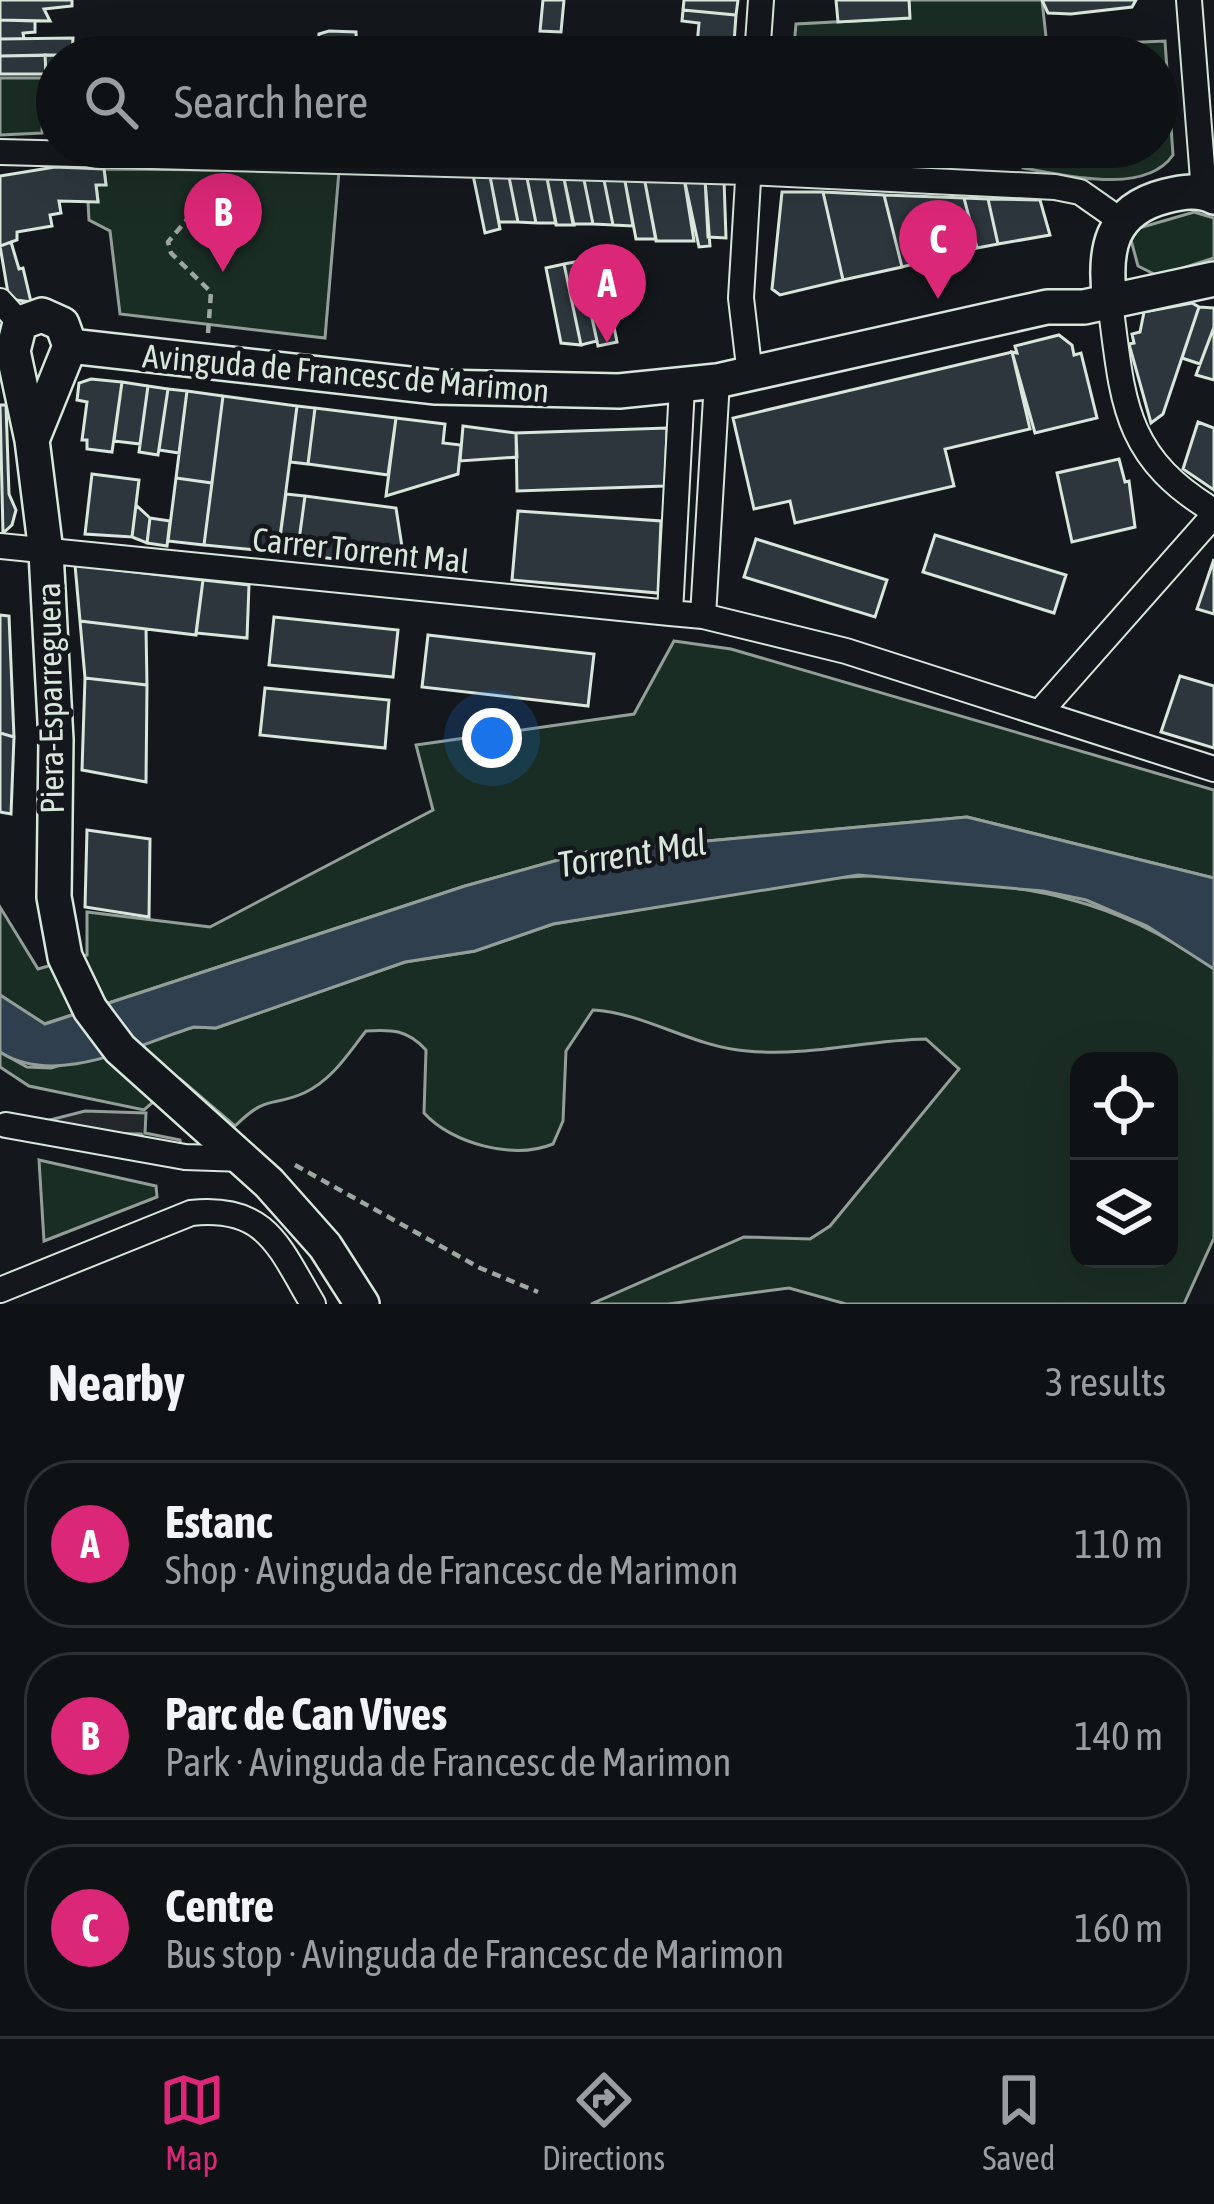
<!DOCTYPE html>
<html lang="en">
<head>
<meta charset="utf-8">
<style>
  body { margin:0; font-family:"Asap Condensed",sans-serif; background:#1d2022; color:#f1f3f6 }
  .controls { position:absolute; right:36px; bottom:36px; display:grid; overflow:hidden; border-radius:24px; box-shadow:0 12px 48px #0002 }
  .controls button { width:108px; height:108px; display:grid; place-items:center; padding:0; border:0; border-bottom:3px solid #2f3234; background:#0f1215; color:#f1f3f6; font:60px sans-serif }
  .you { position:absolute; left:492px; top:738px; width:42px; height:42px; margin:-30px; border:9px solid #fff; border-radius:50%; background:#1a73e8; box-shadow:0 0 0 18px #1a73e833 }
  .badge { display:grid; place-items:center; width:78px; height:78px; border-radius:50%; background:#db2777; color:#fff; font-size:39px; font-weight:700 }
  .pin { position:absolute; translate:-50% -99px; filter:drop-shadow(0 3px 6px #0008) }
  .pin::after { content:''; position:absolute; top:63px; width:42px; height:36px; background:inherit; clip-path:polygon(0 0,100% 0,50% 100%) }
  .list { margin:0; padding:0; list-style:none }
  h2 { display:flex; justify-content:space-between; align-items:center; height:156px; margin:0; padding:0 48px; font-size:51px }
  h2 small { font-size:39px; font-weight:400; color:#9b9ea0 }
  .list li { display:grid; grid-template-columns:78px 1fr auto; gap:36px; align-items:center; box-sizing:border-box; height:168px; margin:0 24px 24px; padding:0 24px; border:3px solid #2f3234; border-radius:48px }
  .list b { display:block; font-size:45px; white-space:nowrap }
  .list p { margin:0; font-size:39px; white-space:nowrap; color:#9b9ea0 }
  .list em { font-size:39px; font-style:normal; color:#9b9ea0 }
  .icon { flex:none; width:66px; height:66px; fill:none; stroke:currentColor; stroke-width:2; stroke-linecap:round; stroke-linejoin:round }
  .map { position:relative; flex:none; width:1214px; height:1304px; overflow:hidden }
  .search { position:absolute; background:#0f1215; box-shadow:0 12px 48px #0002; left:36px; right:36px; top:36px; height:132px; display:flex; align-items:center; gap:30px; box-sizing:border-box; padding:0 42px; border-radius:66px; color:#9b9ea0; font-size:45px }
  .sheet { height:732px; background:#0f1215 }
  nav { display:flex; justify-content:space-around; align-items:center; box-sizing:border-box; height:168px; border-top:3px solid #2f3234; background:#0f1215; font-size:33px; color:#9b9ea0 }
  nav a { display:grid; justify-items:center; gap:6px }
  nav .on { color:#db2777 }
  .map>svg:first-child { display:block }
  .green { fill:#1a2d24; stroke:#939e99; stroke-width:3; fill-rule:evenodd }
  .parking { fill:#24282b; stroke:#939e99; stroke-width:3 }
  .water { fill:#2f3f4d; stroke:#939e99; stroke-width:3 }
  .building { fill:#2c363c; stroke:#d8e6dc; stroke-width:3 }
  .lines { fill:none; stroke-linecap:round; stroke-linejoin:round }
  .minor-casing { stroke:#d8e6dc; stroke-width:28 }
  .secondary-casing { stroke:#d8e6dc; stroke-width:38 }
  .path { stroke:#9da8a2; stroke-width:4.5; stroke-dasharray:9 6; stroke-linecap:butt }
  .minor { stroke:#14181c; stroke-width:24 }
  .secondary { stroke:#14181c; stroke-width:33 }
  .labels { text-anchor:middle; dominant-baseline:central; stroke-width:9; stroke-linejoin:round; paint-order:stroke }
  .street-label { font-size:33px; fill:#d8e6dc; stroke:#14181c }
  .water-label { font-size:36px; font-style:italic; fill:#d8e6dc; stroke:#14181c }
</style>
</head>
<body>
<div class="map">
<svg width="1214" height="1304" viewBox="0 0 1214 1304">
  <rect width="100%" height="100%" fill="#14181c"/>
  <path class="green" d="M909 0H1042L1047 46 1165 41 1173 155C1145 196 1064 175 1023 168L1022 147H1157V57H793L796 24 909 18Z
    M0 78H44L42 133 0 135Z
    M104 169 339 171 325 338 120 314 110 231 89 220 88 202 98 201 96 185 106 184Z
    M1194 212 1214 218V258L1158 276 1138 266 1131 240 1139 228Z
    M674 641 731 649 1214 790V878L967 817 587 852 465 886 44 1024 0 995V907L38 969 87 955V912L210 927 433 810 416 745 634 714Z
    M885 875C1020 887 1099 888 1214 969V1238L1184 1304H846L789 1288 668 1304H591L744 1237 810 1239 830 1226 959 1069 926 1039C865 1040 808 1057 747 1051 693 1047 645 1013 593 1010L566 1051 563 1121 553 1144C514 1160 452 1144 424 1113L426 1050C408 1030 392 1029 366 1031 347 1055 332 1080 304 1093 270 1108 269 1093 235 1126L180 1079 144 1110 29 1086 0 1067V1052L27 1067 51 1068 194 1027 216 1028 405 962 475 951 553 924 830 878ZM1079 1061H1169V1259H1079Z
    M39 1160 156 1186 157 1197 44 1241Z"/>
  <path class="parking" d="M85 1111 146 1113 145 1133 180 1140 182 1154 151 1146 141 1134 96 1133 46 1121Z"/>
  <path class="water" d="M967 817 1214 878V969L1147 926 1086 900 1043 891 858 875 553 924 475 951 405 962 216 1028 194 1027C136 1045 56 1088 0 1052V995L45 1024 465 886 587 852Z"/>
  <path class="building" d="M0 0H72V6L44 9 50 21 0 20Z
    M543 0H564L561 32 540 31Z
    M684 0H738L736 15 683 10Z
    M836 0H909L910 18 838 22Z
    M1042 0H1136L1132 7 1071 14 1048 13Z
    M683 10 736 15 733 57H684L696 56 699 23 682 21Z
    M0 20 35 21V32L23 33 24 39H0Z
    M329 31 356 32 357 57H317L319 34Z
    M73 38 72 55 0 56V39Z
    M45 55 172 56V57H57V75L46 74Z
    M45 55 46 74H0V56Z
    M572 147H671L670 160H571Z
    M671 147H723L722 163 670 160Z
    M55 167 104 169 106 185H96L98 202 59 201 61 213 50 215 52 226 17 232V240L0 246V176Z
    M472 170 489 171 500 229 485 233Z
    M489 171 508 172 518 222H499Z
    M508 172 526 173 536 223 518 222Z
    M526 173H546L556 223H536Z
    M546 173 563 174 574 225H556Z
    M563 174 583 175 593 224H573Z
    M583 175H603L613 225 593 224Z
    M603 175 624 176 633 226 613 225Z
    M624 176 644 177 656 239H636Z
    M644 177 684 178 694 241H656Z
    M684 178 705 179 710 246 699 247Z
    M705 179 724 180 726 238 708 237Z
    M782 192H823L843 280 780 295 772 289Z
    M823 192 884 195 902 267 843 280Z
    M884 195 964 198 977 248 902 267Z
    M964 198 988 199 998 244 977 248Z
    M988 199 1040 200 1050 235 998 244Z
    M11 242 19 269 23 268 31 302 9 299 0 246Z
    M580 261 597 341 581 345 564 264Z
    M564 264 581 345 561 343 546 268Z
    M604 277 617 342 598 346 584 281Z
    M1192 303 1199 307 1163 414 1151 423 1129 344 1134 343 1132 334 1140 332 1144 312Z
    M1199 307 1214 308V327L1200 364 1182 358Z
    M1214 327V380L1196 375Z
    M1059 335 1072 345 1074 355 1081 353 1097 418 1035 433 1012 352 1017 353 1015 346Z
    M1012 352 1030 429 945 449 954 486 795 523 790 501 754 509 733 418Z
    M91 379 122 382 112 452 87 449V440H82L87 402 77 400 79 383Z
    M122 382 148 386 140 444 114 441Z
    M148 386 168 389 158 455 139 452Z
    M168 389 187 391 179 453 159 450Z
    M187 391 223 396 212 483 176 478Z
    M223 396 297 406 278 552 204 545Z
    M0 405H6L9 494 16 510 12 525 3 533Z
    M297 406 315 408 308 464 290 462Z
    M315 408 396 418 388 475 308 464Z
    M396 418 445 424 443 443 461 445 458 474 386 496Z
    M1198 422 1214 428V490L1183 469Z
    M463 426 516 433 517 457 460 461Z
    M667 428 665 486 517 491 516 433Z
    M1119 459 1125 482 1129 481 1135 527 1072 542 1057 473Z
    M92 474 139 480 132 537 85 534Z
    M176 478 212 483 204 545 168 541Z
    M286 494 305 496 297 555 278 552Z
    M305 496 396 508 405 566 297 555Z
    M136 505 150 518 147 543 132 537Z
    M518 511 661 521 658 593 512 580Z
    M150 518 170 521 167 546 147 543Z
    M935 535 1066 575 1054 613 923 572Z
    M756 539 887 580 875 617 744 577Z
    M1214 559V614L1197 609Z
    M75 565 203 580 196 635 80 621Z
    M203 580 249 585 247 638 196 633Z
    M0 615 9 616 14 737 0 733Z
    M274 617 398 630 393 677 269 665Z
    M80 621 146 629 147 685 85 678Z
    M428 635 594 654 588 706 422 687Z
    M1180 676 1214 686V748L1161 732Z
    M85 678 147 685 146 782 82 770Z
    M265 688 389 700 385 748 260 735Z
    M0 733 14 737 11 814 0 812Z
    M87 830 150 839 149 917 85 907Z"/>
  <g class="lines">
    <g class="minor-casing">
      <path id="minor" d="M1189 0 1204 192
        M757 57 761 0
        M750 147 741 298 750 375
        M985 147 1011 148
        M0 152 748 172 1055 187 1080 192 1120 220
        M0 301 20 323
        M1110 302C1123 400 1122 456 1214 511
        M682 387 670 613 703 616 717 381
        M0 546 670 613
        M703 616 846 651 1214 769
        M1040 712 1214 515
        M6 1125 185 1157 244 1159
        M0 1290 191 1213C267 1205 279 1247 313 1304"/>
    </g>
    <g class="secondary-casing">
      <path id="secondary" d="M1110 302C1103 250 1110 210 1166 196 1182 192 1199 189 1214 197
        M70 346 436 387 619 391 717 381 1047 307H1084L1214 279
        M32 440 70 346 62 324 42 315 20 323 13 351 32 440 46 552 56 740 54 897 65 957 90 1009 120 1049 269 1183 325 1246 362 1304"/>
    </g>
    <path class="path" d="M208 333 211 292 171 253 168 242 202 202 233 184
      M295 1165 480 1268 538 1292"/>
    <use href="#minor" class="minor"/>
    <use href="#secondary" class="secondary"/>
  </g>
  <g class="labels">
    <g class="street-label">
      <text transform="translate(346 373) rotate(5)">Avinguda de Francesc de Marimon</text>
      <text transform="translate(361 550) rotate(6)">Carrer Torrent Mal</text>
      <text transform="translate(50 698) rotate(-91)">Piera-Esparreguera</text>
    </g>
    <g class="water-label">
      <text transform="translate(632 853) rotate(-9)">Torrent Mal</text>
    </g>
  </g>
</svg>
<div class="controls">
<button><svg class="icon" aria-label="locate" viewBox="0 0 24 24"><circle cx="12" cy="12" r="6"/><path d="M12 2v4M12 18v4M2 12h4M18 12h4"/></svg></button>
<button><svg class="icon" aria-label="layers" viewBox="0 0 24 24"><path d="M12 4l9 5-9 5-9-5zM3 14l9 5 9-5"/></svg></button>
</div>
<div class="you"></div>
<div class="pin badge" style="left:607px;top:343px">A</div>
<div class="pin badge" style="left:223px;top:272px">B</div>
<div class="pin badge" style="left:938px;top:299px">C</div>
<div class="search"><svg class="icon" aria-label="search" viewBox="0 0 24 24"><circle cx="10" cy="10" r="6"/><path d="M15 15l6 6"/></svg>Search here</div>
</div>
<section class="sheet">
<h2>Nearby<small>3 results</small></h2>
<ul class="list">
<li><span class="badge">A</span><div><b>Estanc</b><p>Shop · Avinguda de Francesc de Marimon</p></div><em>110 m</em></li>
<li><span class="badge">B</span><div><b>Parc de Can Vives</b><p>Park · Avinguda de Francesc de Marimon</p></div><em>140 m</em></li>
<li><span class="badge">C</span><div><b>Centre</b><p>Bus stop · Avinguda de Francesc de Marimon</p></div><em>160 m</em></li>
</ul>
</section>
<nav>
<a class="on"><svg class="icon" aria-label="map" viewBox="0 0 24 24"><path d="M3 6l6-2 6 2 6-2v14l-6 2-6-2-6 2zM9 4v14M15 6v14"/></svg>Map</a>
<a><svg class="icon" aria-label="directions" viewBox="0 0 24 24"><path d="M12 3l9 9-9 9-9-9zM9 14v-3h6M13 9l2 2-2 2"/></svg>Directions</a>
<a><svg class="icon" aria-label="saved" viewBox="0 0 24 24"><path d="M7 4h10v16l-5-4-5 4z"/></svg>Saved</a>
</nav>
</body>
</html>
